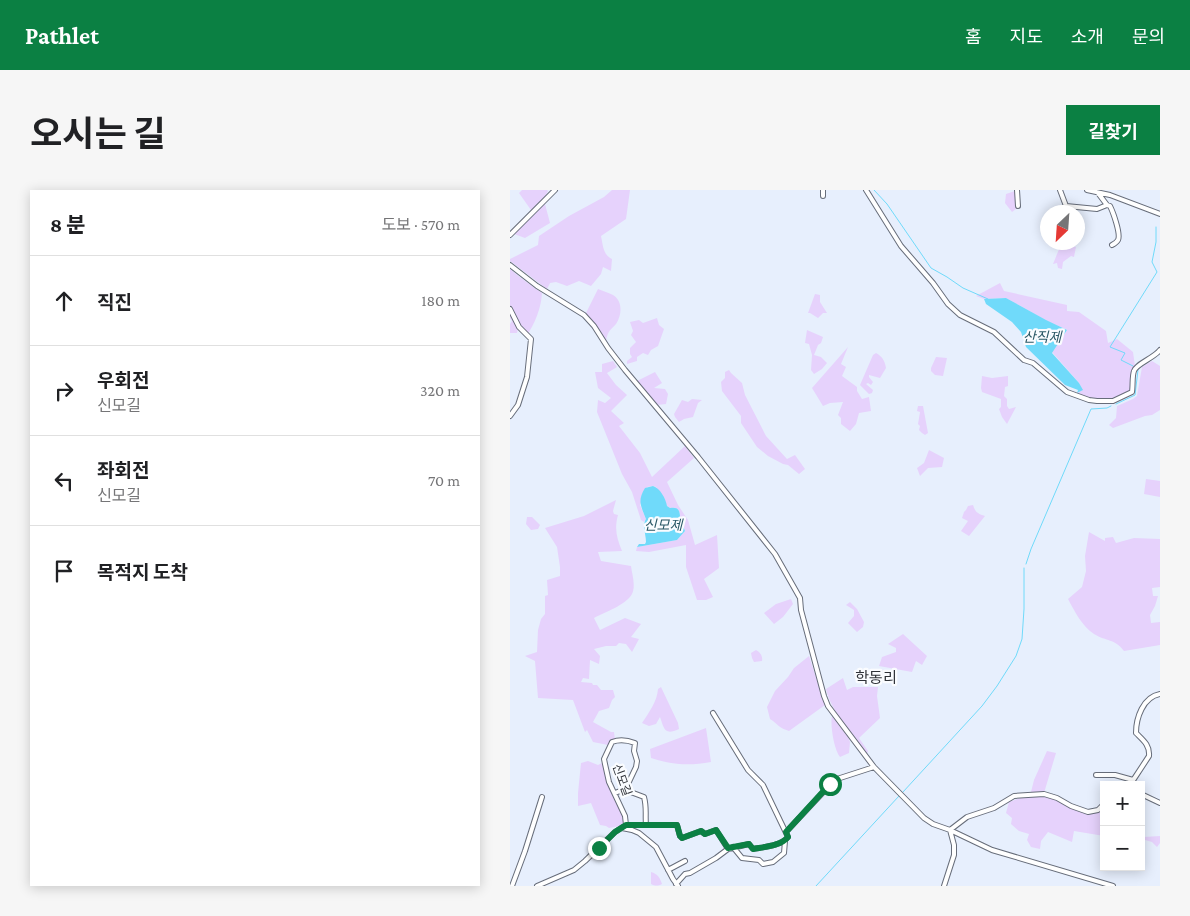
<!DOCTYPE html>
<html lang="ko">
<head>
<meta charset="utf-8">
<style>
  body { margin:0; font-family:"Crimson Pro","Noto Sans KR",serif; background:#f6f6f6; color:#202124 }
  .controls { position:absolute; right:15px; bottom:15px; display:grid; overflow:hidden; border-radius:0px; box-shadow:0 2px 12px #0003 }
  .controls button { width:45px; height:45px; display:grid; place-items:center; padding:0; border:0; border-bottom:1px solid #e0e0e0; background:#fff; color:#202124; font:25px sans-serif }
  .compass { position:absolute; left:530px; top:15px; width:45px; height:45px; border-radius:50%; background:#fff; box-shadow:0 2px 12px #0003; rotate:205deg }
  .stop { position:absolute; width:15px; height:15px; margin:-11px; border:4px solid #0b8043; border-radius:50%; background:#fff }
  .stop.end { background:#0b8043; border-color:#fff; box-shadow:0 1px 5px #0008 }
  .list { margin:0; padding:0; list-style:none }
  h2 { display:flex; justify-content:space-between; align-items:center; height:65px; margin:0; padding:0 20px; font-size:21px }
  h2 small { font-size:16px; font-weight:400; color:#757577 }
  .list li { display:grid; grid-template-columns:32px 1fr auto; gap:15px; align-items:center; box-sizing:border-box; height:90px; padding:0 20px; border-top:1px solid #e0e0e0 }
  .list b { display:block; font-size:19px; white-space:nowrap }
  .list p { margin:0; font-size:16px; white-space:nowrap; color:#757577 }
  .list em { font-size:16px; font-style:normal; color:#757577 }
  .icon { flex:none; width:28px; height:28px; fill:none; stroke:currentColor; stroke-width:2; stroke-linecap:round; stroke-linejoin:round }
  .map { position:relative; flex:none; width:650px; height:696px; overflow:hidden; border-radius:0px }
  header { display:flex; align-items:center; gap:30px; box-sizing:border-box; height:70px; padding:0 25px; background:#0b8043; color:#fff }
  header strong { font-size:24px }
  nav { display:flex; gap:28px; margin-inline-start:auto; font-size:18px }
  .intro { display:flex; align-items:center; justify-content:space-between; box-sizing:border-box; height:120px; padding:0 30px }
  h1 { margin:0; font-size:35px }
  .button { padding:12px 22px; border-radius:0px; background:#0b8043; color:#fff; font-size:18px; font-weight:700 }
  main { display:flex; gap:30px; padding:0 30px }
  aside { flex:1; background:#fff; border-radius:0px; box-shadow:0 2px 12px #0003 }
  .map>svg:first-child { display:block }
  .green { fill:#e6d2fc }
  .water { fill:#70dafa }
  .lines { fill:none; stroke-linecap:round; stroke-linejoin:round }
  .stream { stroke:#70dafa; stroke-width:1 }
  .minor-casing { stroke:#676d7a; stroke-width:6 }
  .minor { stroke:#fff; stroke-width:4 }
  .route { stroke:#0b8043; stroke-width:6 }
  .labels { text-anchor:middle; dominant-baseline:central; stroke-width:4.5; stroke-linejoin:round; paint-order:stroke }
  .street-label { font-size:12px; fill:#2f3238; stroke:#fafcff }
  .water-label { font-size:14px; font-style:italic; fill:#2b5967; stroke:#fafcff }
  .quarter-label { font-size:15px; fill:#2f3238; stroke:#fafcff }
</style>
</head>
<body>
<header>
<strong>Pathlet</strong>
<nav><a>홈</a><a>지도</a><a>소개</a><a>문의</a></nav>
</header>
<div class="intro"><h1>오시는 길</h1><a class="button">길찾기</a></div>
<main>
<aside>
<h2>8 분<small>도보 · 570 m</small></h2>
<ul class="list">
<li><svg class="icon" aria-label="ahead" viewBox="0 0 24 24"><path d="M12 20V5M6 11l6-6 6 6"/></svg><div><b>직진</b></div><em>180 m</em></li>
<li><svg class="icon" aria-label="right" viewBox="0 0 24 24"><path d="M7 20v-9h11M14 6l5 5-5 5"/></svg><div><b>우회전</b><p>신모길</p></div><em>320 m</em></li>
<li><svg class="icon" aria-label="left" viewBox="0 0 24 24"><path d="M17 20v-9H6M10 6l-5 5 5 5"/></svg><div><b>좌회전</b><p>신모길</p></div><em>70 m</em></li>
<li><svg class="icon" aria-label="arrive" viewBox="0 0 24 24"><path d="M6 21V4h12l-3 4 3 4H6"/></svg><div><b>목적지 도착</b></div></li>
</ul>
</aside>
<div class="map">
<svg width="650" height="696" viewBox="0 0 650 696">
  <rect width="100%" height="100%" fill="#e7effd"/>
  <path class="green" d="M12 0H37L38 1 36 5 21 20 9 3Z
    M102 0H120L116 29 91 46C93 55 93 65 102 69L101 81 93 77 91 84 81 96 69 91 57 96 46 92 40 93 37 99 0 71V69L28 55 29 46 59 26 94 7Z
    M505 1 506 19 502 22 495 13 496 4Z
    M35 14 40 33 15 48 4 44Z
    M552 52 559 53 561 56 566 57 564 67 561 66 553 72 552 79 548 78 547 73 543 74Z
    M0 79 11 88 32 103C31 119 25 133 16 147L8 139 7 143H0V134L2 131 0 128Z
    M490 93 494 101 557 115V121L569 122 596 141 598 153 607 149 623 162 625 176 620 200C601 212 588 212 567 203L572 200 569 193 542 162 557 140 537 131 496 108 474 109 466 106Z
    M88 99C93 101 99 103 103 105 113 111 112 125 106 134 100 141 98 140 96 151L76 123Z
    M305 104 310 105V112L317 123H313L308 128 300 123H298Z
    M147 128 149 135 154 139 148 156 141 160 138 165 133 163 127 167V171L117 174V171L122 167 120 164V158L126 152 121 145 123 141 120 132 129 130 133 133Z
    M297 140 313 147 311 153 308 155 304 165 311 167 317 173 312 179 304 184 301 180 302 165 299 154 295 153Z
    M338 157 331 174 336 177 332 186 347 197V201L352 209 359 207 361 221 349 223 346 234 340 241 331 234V228L328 225 333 212 320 213 313 216 302 198Z
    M366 163C372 166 375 171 376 178L370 188 359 185V187L363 192 361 195 358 193 356 194 363 200 362 203 359 204 350 195 363 165Z
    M426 167 437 168 433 186 425 185 421 181V178Z
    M103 171 107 177 97 183 106 195 117 205 101 221 114 233 109 236 130 263 142 287 175 256 184 268 157 292 168 315 178 330 185 355 207 345 209 378 194 389 203 407 196 410H187L176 377V355L139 362 126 361 127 357 167 350 175 341C174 338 172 335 171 332 169 325 172 316 160 318L157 316 146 297 143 296 137 297 130 315 136 329 134 332 131 330 122 302 112 284 87 222 88 210 95 213 101 208 88 198 85 182H92V174Z
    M642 171 650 176V220L642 225 635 226 603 238 599 235 606 228 607 216 623 209 627 206 632 177Z
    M219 180 221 183 232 193 235 205 256 246 277 269 285 265 295 279 289 284 278 275 273 274 258 266 247 257 231 233V226L212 201 211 192 215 188V182Z
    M145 182 152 193 144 198 155 199 158 204 156 214 147 215 127 191Z
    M472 186 482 188 498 186V196L495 197 494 206 497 209V216L499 219 506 217 497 234 492 227 489 219 491 217V209L472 202 471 198Z
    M182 209 192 210 188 213 183 227 174 229 169 232 165 227 164 224 172 210 178 212Z
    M408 216H413L418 243 415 245 412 243 409 240 410 236 408 234 410 222 407 221Z
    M419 260 434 268 432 277 418 278 410 286 407 278 414 273Z
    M636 289 650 291V307L634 304Z
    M106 310 103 321 104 324 108 325C104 339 107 349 112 361L88 362 91 371 121 376C122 384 126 396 122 404 116 415 95 422 84 428L90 440 115 428 131 434 121 447 129 449 122 462 116 454 109 453 106 456H96L84 459 90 466 89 474 80 470 79 489 73 488 71 492 82 493 83 495H87L91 500H103L105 507 102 510 99 518 89 521 83 532 101 542H104L105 550H102L98 555 83 552 77 540 75 542 63 510 28 508 25 471 15 466 27 462 28 440 31 429 35 424V406L38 405 37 390 50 386V377L47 357 35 338 74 326Z
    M463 315C465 322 468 324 475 326L459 346 451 341 458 331 452 328 454 322 456 320 458 316Z
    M17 327H22L30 335 28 339 21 340 16 334Z
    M579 342 595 351V348L603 347 606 353 624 348 650 349V397L642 398 643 406H648L645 416 640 425 641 433 650 432V455L614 461C604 448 597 452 584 444 572 436 565 422 558 409L572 397 576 381 575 366Z
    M281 409 283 414 273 427 264 434 254 423 266 414Z
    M340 412 347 419 354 432 353 437 347 442 338 433 344 426V420L336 415Z
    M393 444 417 466 412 475 406 471 402 482 369 476 372 467 386 462V458L378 454Z
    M246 460C250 462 253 466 252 471L244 472 242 468 241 463Z
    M299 466 315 515 279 541C269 538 269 535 260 529L257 517 265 501 278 487 284 478Z
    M333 488 337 500 343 497H368L367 506 370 528 349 548 358 561 357 564 353 561C341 543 320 519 316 499Z
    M151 497 168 533 169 539C154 546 154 538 150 527L146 534 139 536 132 533C139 522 147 512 148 499Z
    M322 526 338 547 340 552 339 563 330 567C324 560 320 535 322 526Z
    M196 538 201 572C179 576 163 575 141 568L140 559Z
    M537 561 546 563 534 603 521 602 524 590Z
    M78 571 88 575 92 573 104 608 113 627V634L109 636 99 638 96 636 90 635 81 613 68 616V603L71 573Z
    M534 606 547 610 561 618 576 624 588 622 594 617V646L564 641 562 652 538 642 531 651 530 659 521 657 517 650 519 644 509 641 501 634 502 628 496 623 499 612 510 608Z
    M650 646V653L647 657 642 652 635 650 634 647Z
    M141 682C148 684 150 688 152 694 148 696 145 696 141 694Z"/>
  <path class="water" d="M496 108 536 130 557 140 542 163 569 193 573 200 567 203 568 200 555 195 516 157 511 142 502 132 476 114 474 109Z
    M143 296C150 298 156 309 157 316L160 318C172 316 169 325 171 332 172 335 174 338 175 341L167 350 127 357 129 354H135L136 352C136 345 132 335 136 329 131 316 127 311 135 298Z"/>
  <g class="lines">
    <path class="stream" d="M364 0 377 14 421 78 437 87 453 98 478 109
      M623 176 611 170 615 163 600 157 647 82 642 72 646 52V37
      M606 214 625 205 628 180
      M516 374 521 359 581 219 597 218 601 216
      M393 602 472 516 487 496 506 466 512 449 514 419V378
      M306 696 389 606"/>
    <g class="minor-casing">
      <path id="minor" d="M313 0V6
        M356 0 391 56 423 93 438 114 450 125 484 142 514 170 523 173 557 202 579 210 587 211H603L622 202C623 196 622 186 624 181 626 174 644 168 650 160
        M507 0 508 16
        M550 0 556 16 557 22
        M577 0 600 5 650 24
        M588 3 597 15 600 16C603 22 611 44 608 50 607 52 604 54 602 55
        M556 16 587 19 597 15
        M0 45 45 0
        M0 75 27 96 74 125 84 136 98 158 115 180 188 267 265 364 290 408 291 420 314 506 318 516 364 577 414 628 423 634 440 640 482 660 603 696
        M0 119 9 137 21 149 17 187 8 215 0 226
        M586 585H605L623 590
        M620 595 639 566C640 555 633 550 626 543 626 528 633 507 650 504
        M105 603 110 601 115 603 118 601
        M631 604 650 613
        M116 635 115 626 99 592 95 574 94 569 102 552C110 549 117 550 125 553L124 561 127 571 126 577 117 596 118 601 134 607C137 618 135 625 136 635
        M112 638 122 640 129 643 146 657 163 689 168 696
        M276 642 320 595 327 589 364 577
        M223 657 232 668 249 670 253 674 263 672 274 663 275 651
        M158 680 175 671
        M166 694 175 684 180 683 206 668 218 659
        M2 696 15 661 32 607
        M27 696 64 680 75 671 105 642 116 635H167L170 646 172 648 191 641 195 644 206 640 218 659 239 654 243 659C254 657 271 656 278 647L253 595 238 580 203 523
        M434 696 444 665V655L440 640 457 627 484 618 504 606 534 604 547 608 561 616 578 622 588 620 594 614"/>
    </g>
    <use href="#minor" class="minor"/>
  </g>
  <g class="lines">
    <path class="route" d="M89 658 105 642 116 635H167L170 646 172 648 191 641 195 644 206 640 218 658 239 654 243 659C254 657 271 656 278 647L276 642 320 594"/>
  </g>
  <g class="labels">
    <g class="street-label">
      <text transform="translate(112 590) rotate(70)">신모길</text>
    </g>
    <g class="water-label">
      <text x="532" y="147">산직제</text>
      <text x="153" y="335">신모제</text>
    </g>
    <g class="quarter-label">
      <text x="366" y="488">학동리</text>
    </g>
  </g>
</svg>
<div class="controls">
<button>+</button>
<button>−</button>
</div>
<svg class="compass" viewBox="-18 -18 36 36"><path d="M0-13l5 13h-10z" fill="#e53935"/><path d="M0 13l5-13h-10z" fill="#757577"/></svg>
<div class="stop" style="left:320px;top:594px"></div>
<div class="stop end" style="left:89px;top:658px"></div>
</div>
</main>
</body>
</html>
